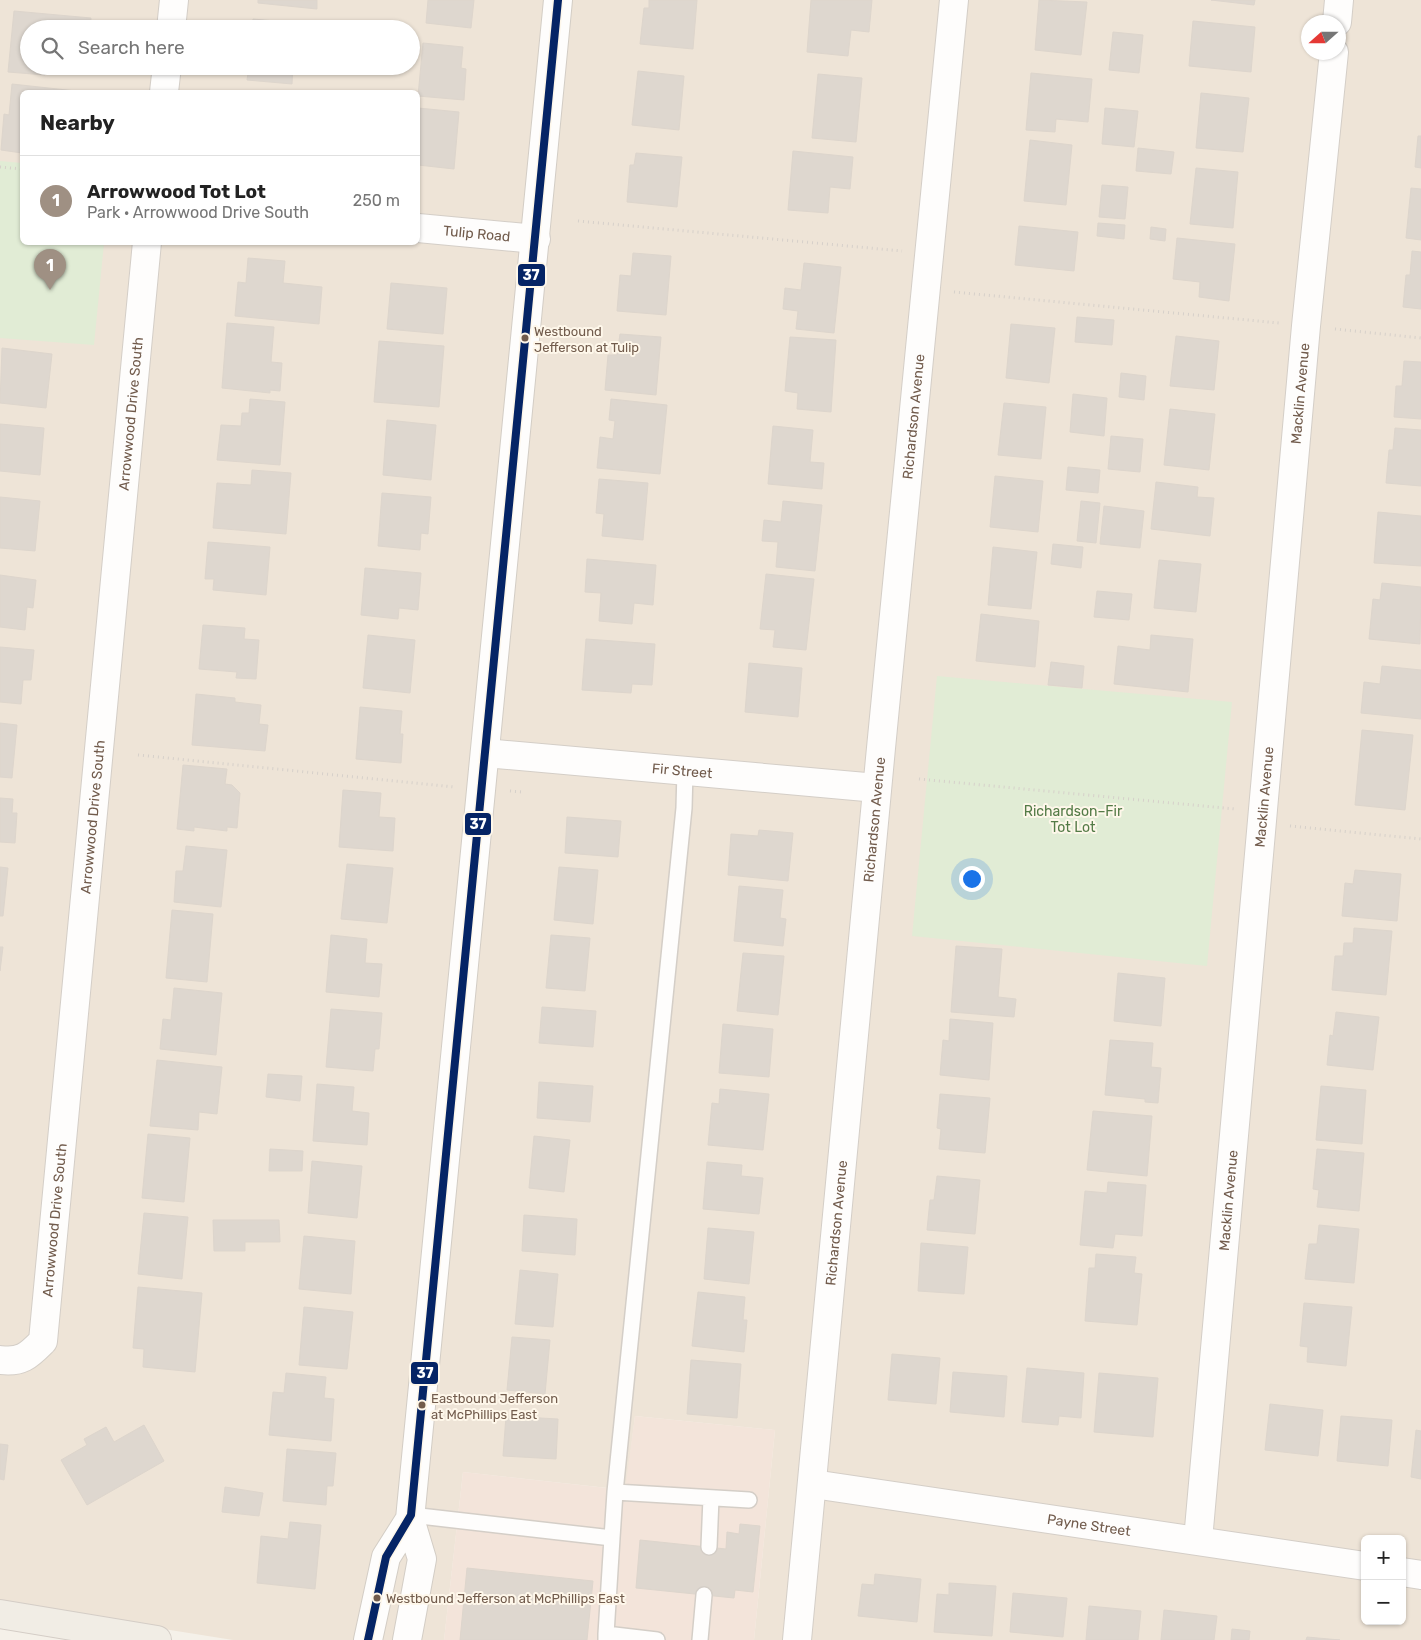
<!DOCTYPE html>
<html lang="en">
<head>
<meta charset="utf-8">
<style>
  body { margin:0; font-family:Rubik,sans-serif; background:#f6f6f6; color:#222 }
  .controls { position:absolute; right:15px; bottom:15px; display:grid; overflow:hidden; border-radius:8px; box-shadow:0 1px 4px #0004 }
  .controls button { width:45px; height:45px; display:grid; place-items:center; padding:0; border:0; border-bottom:1px solid #e0e0e0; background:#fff; color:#222; font:25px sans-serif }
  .compass { position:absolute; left:1301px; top:15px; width:45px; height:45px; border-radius:50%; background:#fff; box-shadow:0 1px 4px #0004; rotate:249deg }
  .you { position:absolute; left:971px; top:878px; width:18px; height:18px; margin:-12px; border:4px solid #fff; border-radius:50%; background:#1a73e8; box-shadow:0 0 0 8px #1a73e833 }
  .badge { display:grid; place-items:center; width:32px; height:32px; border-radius:50%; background:#9f9083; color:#fff; font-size:16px; font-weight:700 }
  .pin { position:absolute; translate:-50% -41px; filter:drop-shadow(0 1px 2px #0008) }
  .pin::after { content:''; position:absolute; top:26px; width:18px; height:15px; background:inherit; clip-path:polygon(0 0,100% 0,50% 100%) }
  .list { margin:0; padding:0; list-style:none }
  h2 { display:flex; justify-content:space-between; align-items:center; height:65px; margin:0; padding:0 20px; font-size:21px }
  h2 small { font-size:16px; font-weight:400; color:#767676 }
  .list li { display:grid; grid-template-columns:32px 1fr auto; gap:15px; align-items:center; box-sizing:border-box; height:90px; padding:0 20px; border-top:1px solid #e0e0e0 }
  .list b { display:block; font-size:19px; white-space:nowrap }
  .list p { margin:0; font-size:16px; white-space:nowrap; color:#767676 }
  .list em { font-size:16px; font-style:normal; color:#767676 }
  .icon { flex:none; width:28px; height:28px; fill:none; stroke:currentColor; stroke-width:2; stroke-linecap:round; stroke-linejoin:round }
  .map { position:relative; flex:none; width:1421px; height:1640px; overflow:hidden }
  .search { position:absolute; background:#fff; box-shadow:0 1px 4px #0004; left:20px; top:20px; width:400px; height:55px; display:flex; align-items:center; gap:12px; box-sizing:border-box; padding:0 18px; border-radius:28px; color:#767676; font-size:19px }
  .panel { position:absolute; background:#fff; box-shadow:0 1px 4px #0004; left:20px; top:90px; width:400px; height:155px; border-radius:8px }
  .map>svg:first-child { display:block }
  .residential { fill:#eee4d7; fill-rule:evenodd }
  .commercial { fill:#f3e4da }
  .green { fill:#e1ecd5 }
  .building { fill:#ded7cf; stroke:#ddd5cc }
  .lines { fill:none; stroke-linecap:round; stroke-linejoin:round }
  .lane-casing { stroke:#d4cec7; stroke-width:18 }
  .street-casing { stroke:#d4cec7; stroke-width:30 }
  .secondary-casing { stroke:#d3cdc5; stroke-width:30 }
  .primary-casing { stroke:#d4cdc6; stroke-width:30 }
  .path { stroke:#d6d0ca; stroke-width:3; stroke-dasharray:1 4; stroke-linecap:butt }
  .lane { stroke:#fefdfc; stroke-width:15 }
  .street { stroke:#fefdfc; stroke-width:28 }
  .secondary { stroke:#fefdfc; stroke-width:28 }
  .primary { stroke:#f1ede5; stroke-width:28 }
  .bus-1-casing { stroke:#fef7ea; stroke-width:11 }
  .bus-1 { stroke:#052465; stroke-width:8 }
  .bus-dot { fill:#715b4c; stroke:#fef7ea; stroke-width:2 }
  .labels { text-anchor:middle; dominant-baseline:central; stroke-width:4; stroke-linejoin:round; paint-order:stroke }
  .bus-label { font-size:13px; fill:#715b4c; stroke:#fef7ea; text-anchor:start }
  .street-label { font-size:14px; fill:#715b4c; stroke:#fef7ea }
  .park-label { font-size:14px; fill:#547b47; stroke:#fef7ea }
  .line-badge { stroke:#fef7ea; stroke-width:2 }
  .badge-label { font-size:14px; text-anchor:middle; font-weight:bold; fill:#fff }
</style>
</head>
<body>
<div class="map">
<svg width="1421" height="1640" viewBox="0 0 1421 1640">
  <rect width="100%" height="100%" fill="#f5f1e9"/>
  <path class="residential" d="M0 0H1421V1640H754L775 1430 635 1416 626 1490 463 1472 444 1640H233L0 1603ZM1308 22H1338V52H1308ZM29 29H411V66H29ZM22 92H418V242H22ZM1365 1539H1402V1621H1365Z"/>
  <path class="commercial" d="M635 1416 775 1430 754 1640H444L463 1472 625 1490Z"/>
  <path class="green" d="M0 161 22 163V242L104 243 94 345 0 338Z
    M937 676 1232 702 1207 966 912 936Z"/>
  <path class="building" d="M258 0H317V9L258 3Z
    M428 0H474L471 28 426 23Z
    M649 0H697L693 49 640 44 644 8H649Z
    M811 0H872L869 32 851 30 848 56 807 52Z
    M1039 0 1087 2 1081 55 1035 50Z
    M1211 0H1255L1254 5Z
    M14 11 91 18 90 29H29V66H46L45 75 8 72Z
    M253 19 297 23 296 29H252Z
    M1193 21 1255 27 1251 72 1189 66Z
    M1113 32 1143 35 1139 73 1109 70Z
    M423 43 463 47 461 68 466 69 464 100 418 96Z
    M249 66H293L292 84 247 80Z
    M638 71 684 76 679 130 632 125Z
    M1031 73 1092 79 1088 122 1056 119 1055 132 1026 130Z
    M818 74 862 78 856 142 812 138Z
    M12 84 85 92H22V153L1 150 4 114 9 115Z
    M1201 93 1249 98 1243 152 1196 148Z
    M418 108 459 112 454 169 418 165Z
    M1105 108 1138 111 1134 147 1102 144Z
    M1418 136H1421V168L1415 167Z
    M1030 140 1072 145 1066 205 1024 201Z
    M1138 148 1174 152 1171 174 1136 171Z
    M793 151 853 157 850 189 830 187 828 213 788 210Z
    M636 153 682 157 677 207 627 202 630 165H634Z
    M1196 168 1238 172 1233 228 1190 224Z
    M1102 185 1128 187 1125 219 1099 217Z
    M1411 188 1421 189V240L1406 238Z
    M1098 223 1125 225 1124 239 1097 236Z
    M1019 226 1078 232 1074 271 1015 265Z
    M1151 227 1166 229 1165 241 1150 239Z
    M1177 238 1235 244 1229 301 1199 297 1200 282 1173 279Z
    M1412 251 1421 252V309L1403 307 1406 275H1410Z
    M633 253 671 256 666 315 617 311 620 275 631 276Z
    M248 258 285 261 283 283 322 287 319 324 235 316 238 282 246 283Z
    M804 263 841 267 834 333 796 329 798 311 783 309 785 288 801 290Z
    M391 283 447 288 443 334 387 329Z
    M1077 317 1114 320 1112 345 1075 342Z
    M227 323 274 327 271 362 282 363 280 391 270 390V393L222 388Z
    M1011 324 1055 328 1049 383 1006 378Z
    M620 334 661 337 656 395 605 390 608 355H617Z
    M1176 336 1219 341 1214 390 1170 386Z
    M790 337 836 340 831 412 797 409 798 393 785 391Z
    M379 341 444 346 439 407 374 402Z
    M2 348 52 354 46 408 0 403Z
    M1404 361 1421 362V419L1394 417 1396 386H1402Z
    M1121 373 1146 376 1144 400 1119 397Z
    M1073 394 1107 398 1104 436 1070 432Z
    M250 399 285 402 280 465 217 460 221 425 241 426 242 413H249Z
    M611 399 667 405 660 474 597 468 600 437 613 439 615 421 609 420Z
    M1004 403 1046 407 1041 459 998 455Z
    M1170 409 1215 414 1209 470 1164 465Z
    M387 420 436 425 431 480 383 475Z
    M0 424 44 428 40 475 0 471Z
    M773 426 813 430 810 462 824 463 822 489 768 484Z
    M1395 428 1421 430V486L1386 483 1389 450H1393Z
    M1111 436 1143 439 1140 472 1108 469Z
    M1068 467 1100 470 1098 493 1066 490Z
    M252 470 291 473 286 534 213 528 217 483 251 485Z
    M995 476 1043 481 1038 532 990 527Z
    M599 479 648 483 643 540 602 536 604 514 596 513Z
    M1156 482 1198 487 1197 497 1214 498 1210 536 1151 529Z
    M382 493 431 497 428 534 421 533 420 550 378 546Z
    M0 497 40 501 35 551 0 548Z
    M783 501 822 505 815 571 776 567 778 542 762 541 764 520 781 522Z
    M1081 501 1100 503 1096 543 1077 541Z
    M1104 506 1144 511 1140 548 1100 544Z
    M1378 512 1421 516V566L1374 563Z
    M208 542 270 547 266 595 213 590 214 579H205Z
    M1053 544 1083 547 1081 568 1051 564Z
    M993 547 1037 552 1031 609 988 605Z
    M587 559 656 565 653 605 634 603 632 624 599 621 601 593 585 592Z
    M1159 560 1201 564 1196 612 1154 608Z
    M365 568 421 573 418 610 399 608 398 619 361 615Z
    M766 574 814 579 806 650 773 647 775 630 760 629Z
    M0 575 36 580 33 608 27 607 25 630 0 627Z
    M1382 583 1421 587 1420 644 1369 639 1373 599 1380 600Z
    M1097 591 1132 594 1129 620 1094 617Z
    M981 614 1039 621 1035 667 976 661Z
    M203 625 245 628 244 639 259 640 256 679 236 678 237 672 199 669Z
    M368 635 415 640 410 693 363 688Z
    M1151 635 1193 639 1188 692 1114 684 1118 646 1150 650Z
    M586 639 655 644 652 685 632 684 631 693 582 690Z
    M0 647 34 650 31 680H23L21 704 0 702Z
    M1051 662 1084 666 1082 688 1048 685Z
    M749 663 802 668 798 717 745 712Z
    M1382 666 1421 670V719L1361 713 1364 682 1380 684Z
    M196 694 235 698V702L261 705 259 724 268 725 265 751 192 745Z
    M360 707 402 711 400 734H403L401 763 356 759Z
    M0 723 17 725 12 778 0 777Z
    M1362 730 1413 735 1405 810 1355 805Z
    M183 765 227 769 225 784 232 785 240 793 237 828 227 827V831L194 827V831L177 829Z
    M343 790 381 793 379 817 395 818 393 851 339 847Z
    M0 798 13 799 12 813H17L15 843 0 842Z
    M567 817 621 821 618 857 565 853Z
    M759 830 793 833 788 881 728 875 731 834 758 836Z
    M186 846 227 850 221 907 174 902 176 871H183Z
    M347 864 393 868 387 923 341 919Z
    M0 867 8 868 3 916H0Z
    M559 867 598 870 593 924 554 920Z
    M1355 870 1401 874 1397 921 1342 916 1345 883 1353 884Z
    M739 886 783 890 780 918 786 919 783 946 734 941Z
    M172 910 213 914 207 982 166 978Z
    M1354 928 1392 931 1386 995 1332 990 1335 956H1343L1344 943H1353Z
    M331 935 367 939 365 963 382 964 379 997 326 992Z
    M551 935 590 938 585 991 546 988Z
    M956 946 1002 949 998 997 1016 999 1014 1017 951 1012Z
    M0 947H3L0 971Z
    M743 953 784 956 778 1015 737 1011Z
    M1118 973 1165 978 1161 1026 1114 1021Z
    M174 988 222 993 216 1055 160 1049 163 1019 171 1020Z
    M542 1007 596 1011 593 1047 539 1043Z
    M331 1009 382 1013 379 1049H375L373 1071 326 1067Z
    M1336 1012 1379 1017 1373 1070 1327 1065 1330 1035 1333 1036Z
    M950 1019 993 1023 989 1080 940 1075 943 1040 949 1041Z
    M723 1024 773 1029 769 1077 719 1073Z
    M1110 1040 1153 1043 1151 1067 1161 1068 1158 1103 1145 1102V1099L1105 1095Z
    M157 1060 222 1067 217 1114 199 1112 198 1130 150 1126Z
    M268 1074 302 1076 300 1101 266 1097Z
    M539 1082 593 1086 590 1122 537 1118Z
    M317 1084 354 1087 352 1111 369 1113 367 1145 313 1141Z
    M1321 1086 1366 1090 1362 1144 1316 1140Z
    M720 1089 769 1094 763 1150 708 1145 712 1103 719 1104Z
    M940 1094 990 1098 985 1153 939 1149 941 1129 937 1128Z
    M1093 1111 1152 1116 1147 1176 1087 1170Z
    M148 1134 190 1138 184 1202 142 1198Z
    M534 1136 570 1140 564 1192 529 1188Z
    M270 1149 303 1151 302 1171H269Z
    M1317 1149 1364 1153 1359 1211 1317 1207 1319 1190 1313 1189Z
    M312 1161 362 1166 357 1218 308 1213Z
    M707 1162 742 1165 741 1176 763 1178 759 1214 703 1209Z
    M937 1176 980 1180 975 1234 927 1230 930 1200H934Z
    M1108 1182 1146 1185 1142 1236 1115 1234 1113 1248 1080 1245 1085 1191 1107 1193Z
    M144 1213 188 1217 182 1279 138 1274Z
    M524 1215 577 1219 575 1255 522 1251Z
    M213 1220H279L280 1242H245V1251H214Z
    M1319 1225 1359 1229 1354 1283 1305 1279 1309 1244H1317Z
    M708 1228 754 1232 749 1284 704 1279Z
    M304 1236 355 1241 351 1294 299 1289Z
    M921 1243 968 1247 964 1294 918 1291Z
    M1096 1254 1136 1257 1134 1273 1142 1274 1137 1325 1085 1321 1089 1268H1095Z
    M520 1270 558 1274 553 1327 515 1324Z
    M138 1287 202 1293 195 1372 143 1367 144 1349 133 1348Z
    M698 1292 745 1297 743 1320H747L744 1352 692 1346Z
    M1304 1303 1352 1307 1346 1366 1307 1362 1308 1347 1300 1346Z
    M304 1307 353 1312 347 1369 299 1365Z
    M512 1337 550 1340 545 1394 507 1390Z
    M892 1354 940 1358 936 1404 888 1400Z
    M691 1360 741 1364 737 1418 687 1414Z
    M1027 1368 1084 1373 1081 1418 1059 1416 1058 1425 1022 1422Z
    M953 1372 1007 1376 1004 1417 950 1412Z
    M286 1373 326 1377 324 1398 334 1399 331 1441 269 1435 273 1392 284 1393Z
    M1099 1373 1158 1378 1153 1437 1094 1432Z
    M1270 1404 1323 1410 1318 1456 1265 1450Z
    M506 1416 558 1419 556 1459 503 1456Z
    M1341 1416 1392 1420 1388 1466 1337 1461Z
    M144 1425 164 1461 87 1505 61 1460 87 1445 84 1439 106 1427 114 1442Z
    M1416 1430 1421 1431V1479L1411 1477Z
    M0 1444 8 1445 4 1480 0 1479Z
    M287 1449 336 1453 333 1486H327L326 1505 283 1501Z
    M225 1487 263 1493 259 1516 222 1512Z
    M290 1522 321 1525 315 1589 257 1583 261 1536 288 1539Z
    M740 1524 760 1526 753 1592 735 1590 734 1598 636 1588 640 1540 726 1549 727 1532 739 1534Z
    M467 1568 593 1581 587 1640H460Z
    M875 1574 921 1579 917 1622 858 1616 862 1584 874 1585Z
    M949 1583 996 1586 992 1636 934 1632 937 1594 949 1595Z
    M1013 1593 1067 1598 1063 1637 1010 1632Z
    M1089 1606 1141 1611 1138 1640H1086Z
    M1164 1610 1217 1616 1214 1640H1161Z
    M1232 1629 1250 1631 1249 1640H1231Z
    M1307 1637 1340 1640H1306Z"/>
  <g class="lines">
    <g class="lane-casing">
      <path id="lane" d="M615 1492 749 1500
        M411 1515 612 1538 615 1492 684 808 685 771
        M709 1547 711 1498
        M606 1634 612 1538
        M606 1640V1634L657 1640
        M700 1640 704 1595"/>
    </g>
    <g class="street-casing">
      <g id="street">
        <path d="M1337 22 1339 0"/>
        <path d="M171 29 174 0"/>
        <path d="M164 92 167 66"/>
        <path id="s1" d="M418 228 536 239"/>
        <path id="s2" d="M485 753 877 788"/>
        <path id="s3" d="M0 1360C22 1363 29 1355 43 1341L147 242"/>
        <path id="s4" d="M813 1484 1365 1566"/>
        <path id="s5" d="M1198 1540 1306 326 1334 52"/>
        <path d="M1402 1572 1421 1575"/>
        <path id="s6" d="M797 1640 881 748 954 0"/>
      </g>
    </g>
    <g class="secondary-casing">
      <path id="secondary" d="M368 1640 386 1557 410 1519
        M407 1640 422 1559 410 1519 558 0"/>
    </g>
    <g class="primary-casing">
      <path id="primary" d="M0 1614 157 1640"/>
    </g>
    <path class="path" d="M0 167 22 169
      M578 221 902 251
      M954 292 1279 323
      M1335 329 1421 338
      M138 755 454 787
      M919 779 1235 809
      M510 791 522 792
      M1290 826 1421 839"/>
    <use href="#lane" class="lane"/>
    <use href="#street" class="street"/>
    <use href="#secondary" class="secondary"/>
    <use href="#primary" class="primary"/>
    <g class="bus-1-casing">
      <path id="bus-1" d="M368 1640 386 1557 411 1515 558 0"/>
    </g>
    <use href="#bus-1" class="bus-1"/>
  </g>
  <g class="bus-dot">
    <circle cx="525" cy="338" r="4.5"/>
    <circle cx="422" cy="1405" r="4.5"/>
    <circle cx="377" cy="1598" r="4.5"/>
  </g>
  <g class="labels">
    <g class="bus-label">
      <text x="534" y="331">Westbound<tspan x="534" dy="16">Jefferson at Tulip</tspan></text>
      <text x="431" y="1398">Eastbound Jefferson<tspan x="431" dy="16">at McPhillips East</tspan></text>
      <text x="386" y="1598">Westbound Jefferson at McPhillips East</text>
    </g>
    <g class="street-label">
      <text stroke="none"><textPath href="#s1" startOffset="59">Tulip Road</textPath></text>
      <text stroke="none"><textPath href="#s5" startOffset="1151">Macklin Avenue</textPath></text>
      <text stroke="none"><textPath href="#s3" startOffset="981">Arrowwood Drive South</textPath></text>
      <text stroke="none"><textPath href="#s6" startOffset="1229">Richardson Avenue</textPath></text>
      <text stroke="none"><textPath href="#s2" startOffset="198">Fir Street</textPath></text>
      <text stroke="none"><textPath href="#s5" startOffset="746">Macklin Avenue</textPath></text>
      <text stroke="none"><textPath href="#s3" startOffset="576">Arrowwood Drive South</textPath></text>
      <text stroke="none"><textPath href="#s6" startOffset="824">Richardson Avenue</textPath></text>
      <text stroke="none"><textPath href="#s5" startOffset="341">Macklin Avenue</textPath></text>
      <text stroke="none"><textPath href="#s3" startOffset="171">Arrowwood Drive South</textPath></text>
      <text stroke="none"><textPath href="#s6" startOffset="419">Richardson Avenue</textPath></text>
      <text stroke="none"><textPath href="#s4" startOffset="279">Payne Street</textPath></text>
    </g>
    <g class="park-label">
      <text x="1073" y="811">Richardson–Fir<tspan x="1073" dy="16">Tot Lot</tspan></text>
    </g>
  </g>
  <g class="line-badge">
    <rect x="517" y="263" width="29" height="24" rx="5" fill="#052465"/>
    <rect x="464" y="812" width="28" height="24" rx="5" fill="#052465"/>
    <rect x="410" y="1361" width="29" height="24" rx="5" fill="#052465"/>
  </g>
  <g class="badge-label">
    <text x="531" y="280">37</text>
    <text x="478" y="829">37</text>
    <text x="425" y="1378">37</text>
  </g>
</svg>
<div class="controls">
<button>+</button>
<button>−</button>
</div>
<svg class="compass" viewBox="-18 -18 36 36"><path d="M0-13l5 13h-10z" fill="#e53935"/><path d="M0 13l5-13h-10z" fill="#767676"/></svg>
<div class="you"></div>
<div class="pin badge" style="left:50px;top:290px">1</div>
<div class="search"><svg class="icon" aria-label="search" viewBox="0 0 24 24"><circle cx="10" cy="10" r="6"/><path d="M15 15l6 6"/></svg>Search here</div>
<section class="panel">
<h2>Nearby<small></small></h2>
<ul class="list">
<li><span class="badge">1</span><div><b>Arrowwood Tot Lot</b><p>Park · Arrowwood Drive South</p></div><em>250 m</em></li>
</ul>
</section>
</div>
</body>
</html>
